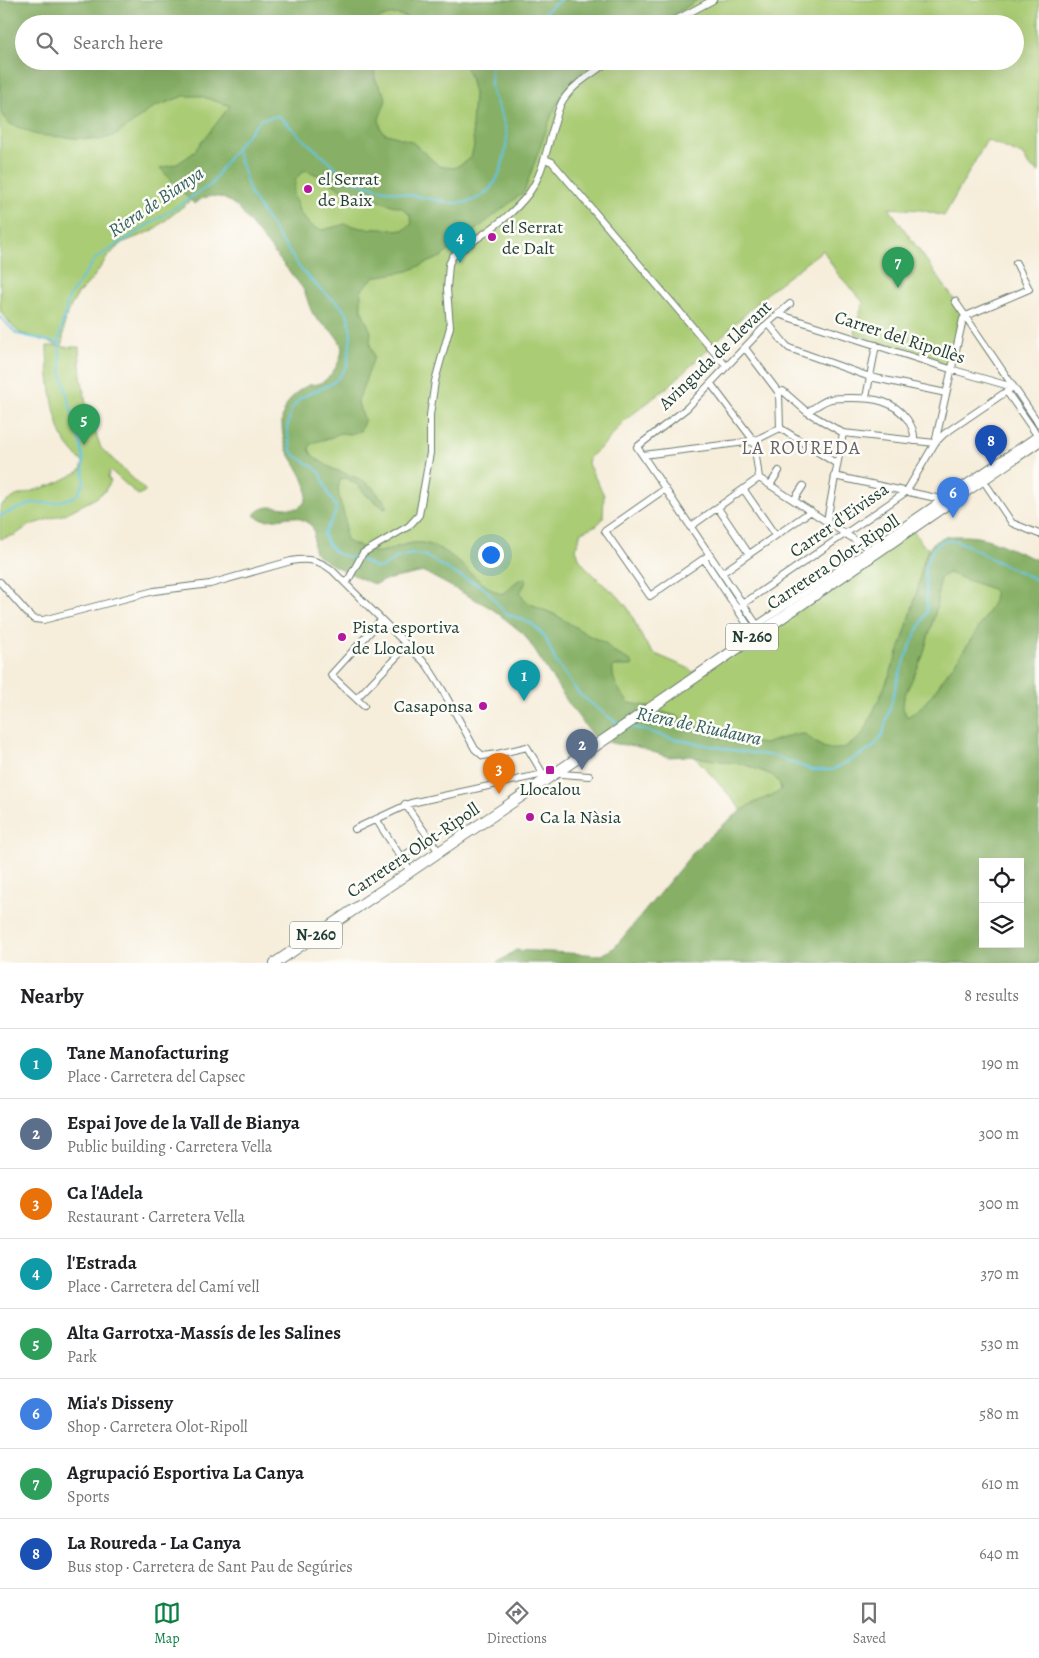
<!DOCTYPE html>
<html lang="en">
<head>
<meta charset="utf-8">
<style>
  body { margin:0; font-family:Alegreya,serif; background:#f6f6f6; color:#202124 }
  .controls { position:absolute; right:15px; bottom:15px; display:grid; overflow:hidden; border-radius:0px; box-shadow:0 5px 20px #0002 }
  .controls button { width:45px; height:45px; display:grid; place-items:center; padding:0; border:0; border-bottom:1px solid #e0e0e0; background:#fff; color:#202124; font:25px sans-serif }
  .you { position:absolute; left:490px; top:554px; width:18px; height:18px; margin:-12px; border:4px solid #fff; border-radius:50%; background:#1a73e8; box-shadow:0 0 0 8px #1a73e833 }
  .badge { display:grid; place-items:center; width:32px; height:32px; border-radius:50%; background:#0b8043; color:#fff; font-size:16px; font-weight:700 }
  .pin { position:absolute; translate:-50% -41px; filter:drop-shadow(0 1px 2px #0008) }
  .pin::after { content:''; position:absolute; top:26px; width:18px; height:15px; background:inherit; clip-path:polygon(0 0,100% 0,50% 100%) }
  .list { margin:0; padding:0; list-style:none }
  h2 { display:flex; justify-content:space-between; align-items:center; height:65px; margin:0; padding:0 20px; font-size:21px }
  h2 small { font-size:16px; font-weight:400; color:#757577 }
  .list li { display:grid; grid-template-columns:32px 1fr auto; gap:15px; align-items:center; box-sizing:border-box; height:70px; padding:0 20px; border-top:1px solid #e0e0e0 }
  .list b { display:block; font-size:19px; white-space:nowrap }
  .list p { margin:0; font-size:16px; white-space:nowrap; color:#757577 }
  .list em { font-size:16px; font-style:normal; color:#757577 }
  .icon { flex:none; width:28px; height:28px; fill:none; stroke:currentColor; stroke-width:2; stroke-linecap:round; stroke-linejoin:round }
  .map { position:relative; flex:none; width:1039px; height:963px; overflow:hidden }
  .search { position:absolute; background:#fff; box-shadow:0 5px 20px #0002; left:15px; right:15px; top:15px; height:55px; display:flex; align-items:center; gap:12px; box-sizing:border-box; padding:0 18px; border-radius:28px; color:#757577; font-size:19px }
  .sheet { height:625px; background:#fff }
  nav { display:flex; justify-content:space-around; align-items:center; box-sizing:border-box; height:70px; border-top:1px solid #e0e0e0; background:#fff; font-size:14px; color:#757577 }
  nav a { display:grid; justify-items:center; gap:2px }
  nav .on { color:#0b8043 }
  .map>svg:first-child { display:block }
  .green { fill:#aacc75; stroke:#648454; fill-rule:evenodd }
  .forest { fill:#87b066; stroke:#53764d; fill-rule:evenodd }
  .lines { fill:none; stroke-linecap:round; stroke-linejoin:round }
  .stream { stroke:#63c4e1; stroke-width:2 }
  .minor-casing { stroke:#6a7b6e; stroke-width:8 }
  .primary-casing { stroke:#6a7b6e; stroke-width:12 }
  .minor { stroke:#fff; stroke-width:6 }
  .primary { stroke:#fff; stroke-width:10 }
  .poi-dot { fill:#b5179e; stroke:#fdfcf7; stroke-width:2 }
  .labels { text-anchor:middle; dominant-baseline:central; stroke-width:5; stroke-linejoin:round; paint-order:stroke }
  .shield { fill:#fdfcf7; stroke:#62766e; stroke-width:1 }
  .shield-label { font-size:16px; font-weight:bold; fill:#1f3d34 }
  .poi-label { font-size:18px; fill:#1f3d34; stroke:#fdfcf7; text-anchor:start }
  .street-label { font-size:18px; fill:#1f3d34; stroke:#fdfcf7 }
  .water-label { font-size:19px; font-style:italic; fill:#305f5f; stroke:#fdfcf7 }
  .neighbourhood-label { font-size:19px; letter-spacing:1px; fill:#666269; stroke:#fdfcf7 }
</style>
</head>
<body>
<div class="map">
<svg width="1039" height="963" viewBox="0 0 1039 963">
  <rect width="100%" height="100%" fill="#fdfcf7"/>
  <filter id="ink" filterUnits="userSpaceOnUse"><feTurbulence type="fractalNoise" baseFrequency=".02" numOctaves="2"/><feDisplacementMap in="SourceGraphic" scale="10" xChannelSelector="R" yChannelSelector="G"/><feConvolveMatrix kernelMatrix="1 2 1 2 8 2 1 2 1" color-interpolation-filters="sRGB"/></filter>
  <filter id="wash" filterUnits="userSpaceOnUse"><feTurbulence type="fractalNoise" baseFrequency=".0096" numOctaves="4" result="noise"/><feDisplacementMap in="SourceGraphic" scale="20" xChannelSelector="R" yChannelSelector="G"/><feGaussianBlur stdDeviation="1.12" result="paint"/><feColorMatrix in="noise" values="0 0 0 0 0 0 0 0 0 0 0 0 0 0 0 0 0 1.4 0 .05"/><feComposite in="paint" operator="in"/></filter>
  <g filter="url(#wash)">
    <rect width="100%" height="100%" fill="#f6edda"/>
    <path class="green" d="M0 0H1039V172L1028 165 1024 156 987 140 944 216 921 210 889 208 966 316 946 368 854 333 863 302 837 273 823 250 772 289 669 386 624 421 605 444 589 458 588 464 604 495 603 519 597 525 581 532 576 549 580 560 584 565 605 586 617 595 628 608 644 641 653 653 688 668 695 674 694 671 863 555 913 530 924 546 937 552 1000 558 1039 963H876L763 836 723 788 687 748 555 661 464 576 356 564 301 459 355 362 244 177 191 200 152 231 124 242 115 249 106 259 93 278 78 294 71 306 65 319 62 347H79L81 376 87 408 101 448 146 491 138 495 110 470 108 478 111 481 104 492 94 499 65 514 30 525 15 535 0 539V506L16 496 55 484 78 472 81 470 83 463C76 455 68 447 63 438 53 416 47 371 47 346H61L20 333 15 329 0 311ZM24 24H1015V61H24ZM983 862H1020V944H983Z"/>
    <path class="forest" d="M0 0H698L670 17 655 24H451L447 17 443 15 434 19 433 24H412C404 9 382 14 372 24H24V61H370L374 68 375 79 385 95 386 100 379 119 381 129 384 133 411 141 439 166 454 168 467 161 471 157 474 146 472 125 474 94 470 77 463 61H587L592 69 561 98 552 114 524 192 441 257 408 271 374 277 363 288 361 293V309L371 332 370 344 374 357 358 401 360 410 365 419 360 431 350 434 340 433 330 438 315 442 311 444 309 449 312 455 320 461 333 469 362 480 373 488 386 503V508L381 506 366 495 358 485 346 478 341 479C334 491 343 506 345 519 346 525 344 532 346 539 350 544 353 544 359 546 364 547 369 550 374 552 385 554 407 540 423 543 456 548 472 583 501 594 511 590 515 578 526 578L527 580 520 593 524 600 533 605 556 615 588 635 605 643 613 652 631 661 633 665 631 666H613C611 681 620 692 629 703L642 705 676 716 718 737 765 744 791 735 805 734C815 742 823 751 838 749 846 748 855 742 861 736 866 731 868 723 871 716 890 678 905 636 916 595 921 579 921 549 938 540 945 536 952 536 960 536 994 535 1009 551 1039 560V963H497L516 950 602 955 615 947 697 848 720 827 749 805 777 793 781 790 779 782 772 775 746 765 688 756 668 757 635 746 616 744 595 739 569 704 524 634 491 608 424 572 385 580 376 584 371 583C359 577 323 563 316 553 308 542 322 530 306 522 303 520 299 518 295 517 283 516 264 525 254 515 264 501 283 510 298 508 320 495 294 465 287 450 284 442 282 433 282 424 281 408 294 391 309 385 312 384 317 385 320 383 331 379 345 356 341 345 336 331 324 327 315 317 308 308 308 295 301 286L239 209C226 196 209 191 194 204L160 168 177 164 193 153 230 106 200 96H184L154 107 116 135 100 140 36 135 8 123 0 111ZM306 170 322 177 342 190 402 208 410 215 412 224 403 230 361 228 345 224 323 230 315 228 309 224 300 213 293 194 296 179 301 173ZM948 573 992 589 995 593 994 601C981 626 965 649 948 672 937 687 925 708 907 717L903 708 904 697 923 656 929 634 936 610 940 578ZM983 862H1020V944H983Z"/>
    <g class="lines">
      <path class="stream" d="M529 24 560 0
        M236 148 251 195 272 227 302 271 320 289 339 304 348 315 351 335 347 366 339 377 331 384 300 398 291 410 287 429 291 451 296 456 315 468 321 474 328 494 336 507 335 514 323 534C332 554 337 555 357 559
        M0 317 17 334 59 343
        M0 516 32 503H54L71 498 78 494 84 482 83 455 62 375 59 338 69 297 95 259 212 184 220 170 241 142 261 119 279 116 302 138 350 180 376 188 450 203C484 205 500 184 505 152 506 147 507 141 507 136 506 122 497 106 492 92 490 83 491 70 492 61
        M361 560 377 568 383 567 396 558 412 554 424 555 454 573 485 588 505 613 532 624 545 637 556 662 579 694 614 721 620 723
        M629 726 674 739 738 751 775 756 812 770H832L874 747 883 733 899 675 912 642 927 612 925 567 932 550 942 541 953 540 967 545 994 560 1039 581"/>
    </g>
  </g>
  <g filter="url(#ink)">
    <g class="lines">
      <g class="minor-casing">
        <path id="minor" d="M668 24 713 0
          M545 159 552 162 726 366
          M955 301 1039 424
          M778 314 950 369 1013 387
          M768 323 785 344 789 348 870 377 946 393
          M745 348 779 393 783 391 807 412 843 433 935 443 963 319 966 316 1029 289 1016 263
          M1007 392 1037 435
          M866 398 876 345
          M807 412C815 408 822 401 831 399 838 398 844 398 851 398 873 398 893 400 907 419 912 426 915 433 914 441
          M780 428 837 464
          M643 455 754 441 780 428 779 393
          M834 476 941 499
          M759 478 869 549
          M983 480 1012 523 1039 534
          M770 485 779 471
          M665 489 605 531 650 596 709 555
          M744 490 775 535
          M794 500 803 486
          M718 508 749 554
          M827 521 843 433
          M690 527 759 478 754 441 711 384
          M704 559 753 633
          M722 573 811 511
          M0 582 28 614 34 619 43 620 154 591 210 584 291 561C308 558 319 560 332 570L427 665 442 689 475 749 483 756 497 754 527 747 546 779
          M346 584 363 553 409 526 419 515 430 453V415L435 381 450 327 447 289 449 264 453 256C479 236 509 220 529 193 544 172 547 145 555 122 557 115 559 106 563 100 574 83 594 73 609 61
          M737 608 906 492 935 443 944 434 1013 387
          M757 625 637 447 687 408 768 323 790 304
          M751 629 1039 434
          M357 698 407 646
          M364 706 331 675 381 620
          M405 804 439 852
          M376 819 410 871
          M355 829 411 803 548 773 589 776
          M402 857 430 838"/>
      </g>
      <g class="primary-casing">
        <path id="primary" d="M275 963 569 764 1039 441"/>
      </g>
      <use href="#minor" class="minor"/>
      <use href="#primary" class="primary"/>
    </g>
  </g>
  <g class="poi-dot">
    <circle cx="308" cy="189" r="5"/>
    <circle cx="492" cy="237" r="5"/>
    <circle cx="342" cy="637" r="5"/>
    <circle cx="483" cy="706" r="5"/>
    <rect x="545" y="765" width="10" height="10" rx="2.5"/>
    <circle cx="530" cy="817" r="5"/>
  </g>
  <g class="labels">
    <g class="shield">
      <rect x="726" y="623.5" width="52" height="27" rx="4"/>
      <rect x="290" y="921.5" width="52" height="27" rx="4"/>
    </g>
    <g class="shield-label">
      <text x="752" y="637">N-260</text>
      <text x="316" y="935">N-260</text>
    </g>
    <g class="poi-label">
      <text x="318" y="179">el Serrat<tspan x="318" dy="21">de Baix</tspan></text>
      <text x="502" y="227">el Serrat<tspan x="502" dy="21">de Dalt</tspan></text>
      <text x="352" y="627">Pista esportiva<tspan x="352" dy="21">de Llocalou</tspan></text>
      <text x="473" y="706" text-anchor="end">Casaponsa</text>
      <text x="550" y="789" text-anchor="middle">Llocalou</text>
      <text x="540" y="817">Ca la Nàsia</text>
    </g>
    <g class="street-label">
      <text transform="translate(900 337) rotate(18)">Carrer del Ripollès</text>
      <text transform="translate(715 355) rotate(-44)">Avinguda de Llevant</text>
      <text transform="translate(839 520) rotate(-35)">Carrer d'Eivissa</text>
      <text transform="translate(833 562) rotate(-34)">Carretera Olot-Ripoll</text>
      <text transform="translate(413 850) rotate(-34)">Carretera Olot-Ripoll</text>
    </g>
    <g class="water-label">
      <text transform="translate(156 202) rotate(-34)">Riera de Bianya</text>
      <text transform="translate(699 726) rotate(12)">Riera de Riudaura</text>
    </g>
    <g class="neighbourhood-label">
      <text x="801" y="448">LA ROUREDA</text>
    </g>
  </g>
</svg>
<div class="controls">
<button><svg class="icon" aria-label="locate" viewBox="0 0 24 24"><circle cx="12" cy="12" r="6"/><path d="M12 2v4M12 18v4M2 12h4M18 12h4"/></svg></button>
<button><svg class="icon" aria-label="layers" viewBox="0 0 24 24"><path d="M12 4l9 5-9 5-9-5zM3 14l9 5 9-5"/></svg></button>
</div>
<div class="you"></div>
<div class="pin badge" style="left:524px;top:701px;background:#0f9aa8">1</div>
<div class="pin badge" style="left:582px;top:770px;background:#5c6f8a">2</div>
<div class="pin badge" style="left:499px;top:794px;background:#e8710a">3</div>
<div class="pin badge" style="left:460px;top:263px;background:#0f9aa8">4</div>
<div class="pin badge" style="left:84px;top:445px;background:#2e9e5b">5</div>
<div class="pin badge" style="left:953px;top:518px;background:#3f7fe0">6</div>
<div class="pin badge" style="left:898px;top:288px;background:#2e9e5b">7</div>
<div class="pin badge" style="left:991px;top:466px;background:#1a4fb4">8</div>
<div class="search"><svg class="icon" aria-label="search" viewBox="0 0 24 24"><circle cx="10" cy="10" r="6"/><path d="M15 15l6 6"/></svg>Search here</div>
</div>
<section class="sheet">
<h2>Nearby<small>8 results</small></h2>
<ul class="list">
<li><span class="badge" style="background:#0f9aa8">1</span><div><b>Tane Manofacturing</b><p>Place · Carretera del Capsec</p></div><em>190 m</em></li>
<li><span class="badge" style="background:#5c6f8a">2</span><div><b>Espai Jove de la Vall de Bianya</b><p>Public building · Carretera Vella</p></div><em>300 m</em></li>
<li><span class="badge" style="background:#e8710a">3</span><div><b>Ca l'Adela</b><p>Restaurant · Carretera Vella</p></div><em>300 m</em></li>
<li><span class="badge" style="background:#0f9aa8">4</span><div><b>l'Estrada</b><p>Place · Carretera del Camí vell</p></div><em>370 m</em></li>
<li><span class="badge" style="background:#2e9e5b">5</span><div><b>Alta Garrotxa-Massís de les Salines</b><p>Park</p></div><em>530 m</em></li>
<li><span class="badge" style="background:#3f7fe0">6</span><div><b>Mia's Disseny</b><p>Shop · Carretera Olot-Ripoll</p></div><em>580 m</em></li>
<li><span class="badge" style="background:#2e9e5b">7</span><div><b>Agrupació Esportiva La Canya</b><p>Sports</p></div><em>610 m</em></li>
<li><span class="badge" style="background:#1a4fb4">8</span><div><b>La Roureda - La Canya</b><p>Bus stop · Carretera de Sant Pau de Segúries</p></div><em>640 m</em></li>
</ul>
</section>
<nav>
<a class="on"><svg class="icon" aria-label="map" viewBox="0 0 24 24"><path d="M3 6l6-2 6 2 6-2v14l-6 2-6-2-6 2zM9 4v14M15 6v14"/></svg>Map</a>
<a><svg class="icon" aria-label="directions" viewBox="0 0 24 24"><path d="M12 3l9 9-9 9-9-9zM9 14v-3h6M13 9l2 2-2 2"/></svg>Directions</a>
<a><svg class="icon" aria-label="saved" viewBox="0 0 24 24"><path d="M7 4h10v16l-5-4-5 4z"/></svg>Saved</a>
</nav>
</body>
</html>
